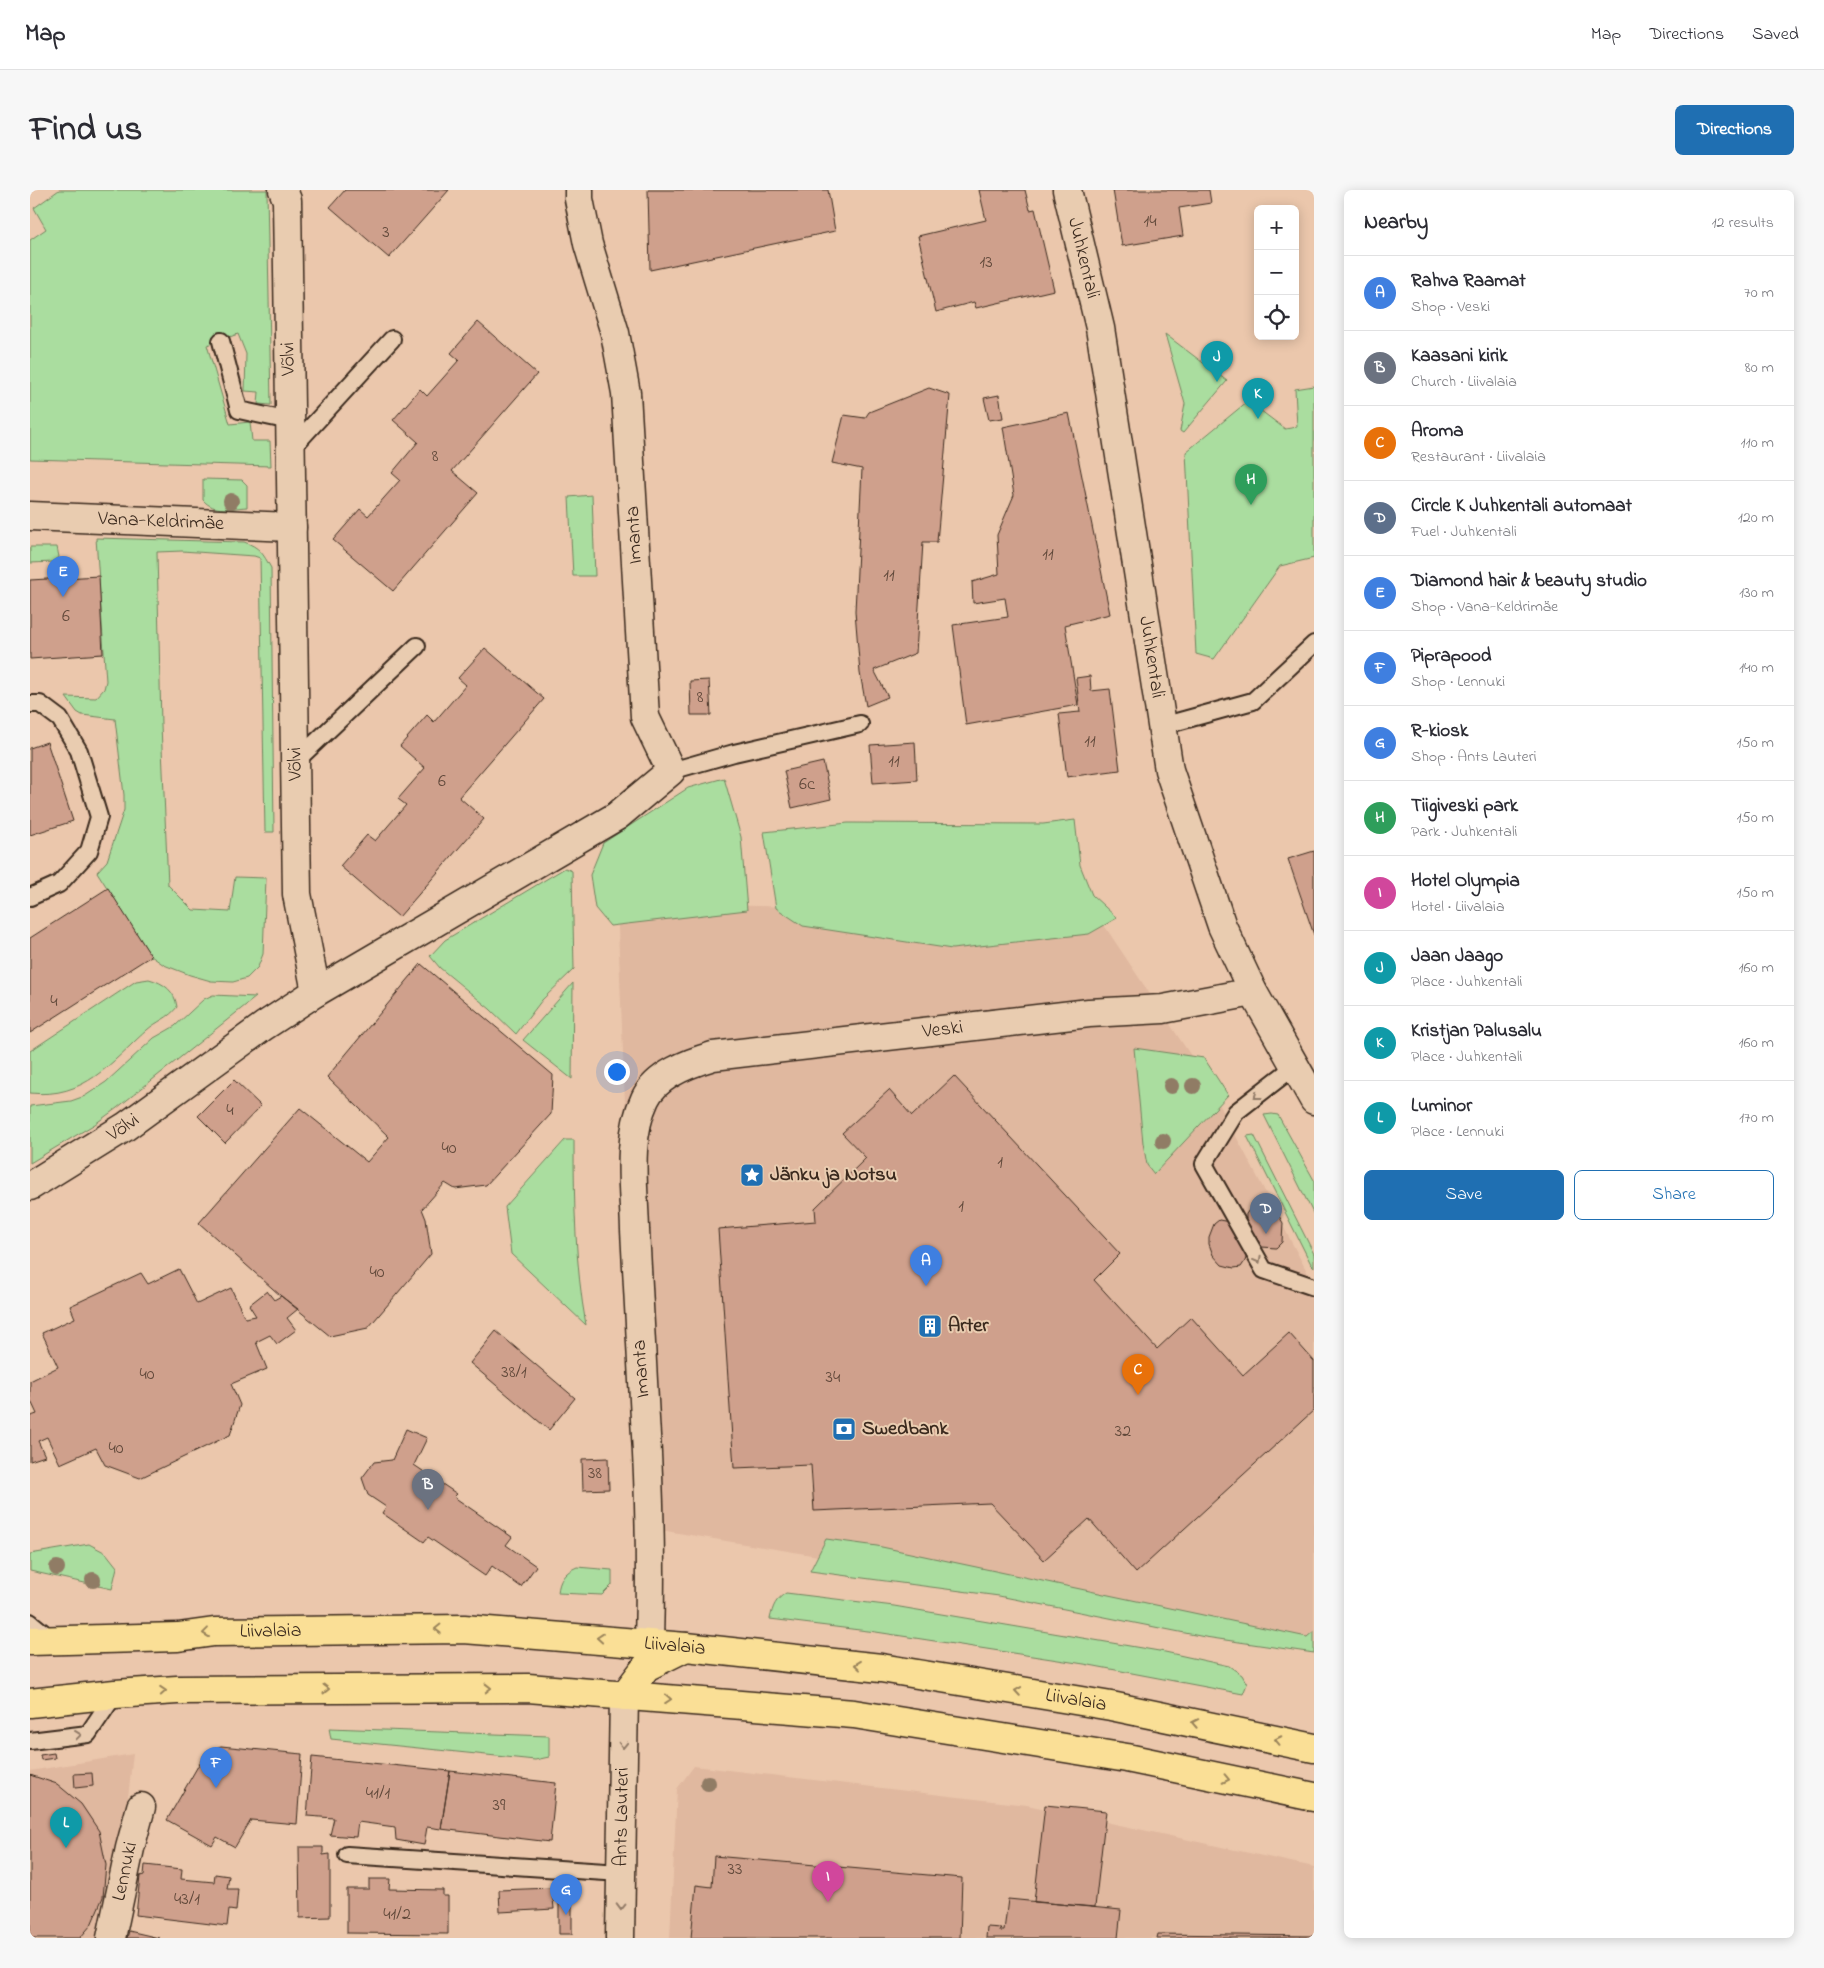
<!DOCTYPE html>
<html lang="en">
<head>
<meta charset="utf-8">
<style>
  body { margin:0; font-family:"Indie Flower",sans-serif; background:#f7f7f7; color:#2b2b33 }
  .controls { position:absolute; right:15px; top:15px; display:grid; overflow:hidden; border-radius:8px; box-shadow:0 2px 12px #0003 }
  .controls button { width:45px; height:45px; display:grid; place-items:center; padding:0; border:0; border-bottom:1px solid #e1e1e2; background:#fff; color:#2b2b33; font:25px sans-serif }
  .you { position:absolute; left:586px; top:881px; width:18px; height:18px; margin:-12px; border:4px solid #fff; border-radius:50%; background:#1a73e8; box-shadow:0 0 0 8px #1a73e833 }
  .badge { display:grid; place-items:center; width:32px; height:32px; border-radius:50%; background:#1f6fb2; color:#fff; font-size:16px; font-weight:700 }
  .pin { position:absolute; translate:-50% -41px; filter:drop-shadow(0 1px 2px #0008) }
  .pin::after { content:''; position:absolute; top:26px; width:18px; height:15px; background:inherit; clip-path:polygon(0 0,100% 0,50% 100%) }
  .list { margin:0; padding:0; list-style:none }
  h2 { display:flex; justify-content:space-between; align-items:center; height:65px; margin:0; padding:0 20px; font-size:21px }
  h2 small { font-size:16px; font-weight:400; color:#7c7c81 }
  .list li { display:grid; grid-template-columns:32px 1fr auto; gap:15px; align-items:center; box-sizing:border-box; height:75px; padding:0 20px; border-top:1px solid #e1e1e2 }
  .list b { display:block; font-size:19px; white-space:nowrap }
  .list p { margin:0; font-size:16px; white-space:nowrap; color:#7c7c81 }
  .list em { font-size:16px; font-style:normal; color:#7c7c81 }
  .actions { display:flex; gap:10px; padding:15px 20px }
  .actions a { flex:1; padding:11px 0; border:1px solid #1f6fb2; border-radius:8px; text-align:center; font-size:18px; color:#1f6fb2 }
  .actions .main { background:#1f6fb2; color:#fff }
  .icon { flex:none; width:28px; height:28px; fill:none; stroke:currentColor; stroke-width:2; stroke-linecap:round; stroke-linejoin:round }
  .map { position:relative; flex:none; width:1284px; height:1748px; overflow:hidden; border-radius:8px }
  header { display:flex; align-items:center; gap:30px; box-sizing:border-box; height:70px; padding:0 25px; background:#fff; border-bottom:1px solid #e1e1e2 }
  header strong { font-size:24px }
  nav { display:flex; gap:28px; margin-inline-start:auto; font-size:18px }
  .intro { display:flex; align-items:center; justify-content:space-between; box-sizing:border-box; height:120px; padding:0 30px }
  h1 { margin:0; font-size:35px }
  .button { padding:12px 22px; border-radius:8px; background:#1f6fb2; color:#fff; font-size:18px; font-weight:700 }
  main { display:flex; gap:30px; padding:0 30px }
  aside { flex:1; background:#fff; border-radius:8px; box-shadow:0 2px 12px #0003 }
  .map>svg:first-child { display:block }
  .built { fill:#e0b89f }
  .green { fill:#aadd9f; stroke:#72845e }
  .building { fill:#cfa08c; stroke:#3b2a1e }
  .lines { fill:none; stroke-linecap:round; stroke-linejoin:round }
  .lane-casing { stroke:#3b2a1e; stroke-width:20 }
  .street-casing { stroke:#3b2a1e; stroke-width:31 }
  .secondary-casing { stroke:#3b2a1e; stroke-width:31 }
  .primary-casing { stroke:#3b2a1e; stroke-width:31 }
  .lane { stroke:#e9ccb0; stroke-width:16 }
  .street { stroke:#e9ccb0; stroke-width:28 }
  .secondary { stroke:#e9ccb0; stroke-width:28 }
  .primary { stroke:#fadf96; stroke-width:28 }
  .tree { fill:#907b65 }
  .oneway { stroke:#927b67 }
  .oneway2 { stroke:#9a845a }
  .labels { text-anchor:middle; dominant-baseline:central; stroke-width:4; stroke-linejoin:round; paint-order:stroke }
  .number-label { font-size:18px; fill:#60483a }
  .street-label { font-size:20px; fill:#3b2a1e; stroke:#e9ccb0 }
  .poi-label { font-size:20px; font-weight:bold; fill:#3b2a1e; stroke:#e9ccb0; text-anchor:start }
</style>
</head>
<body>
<header>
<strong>Map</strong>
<nav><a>Map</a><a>Directions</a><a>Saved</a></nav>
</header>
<div class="intro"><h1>Find us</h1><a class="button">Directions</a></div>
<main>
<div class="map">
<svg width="1284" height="1748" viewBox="0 0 1284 1748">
  <rect width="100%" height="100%" fill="#ebc7ac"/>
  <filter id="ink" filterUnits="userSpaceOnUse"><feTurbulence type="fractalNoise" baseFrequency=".02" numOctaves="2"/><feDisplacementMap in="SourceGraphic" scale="10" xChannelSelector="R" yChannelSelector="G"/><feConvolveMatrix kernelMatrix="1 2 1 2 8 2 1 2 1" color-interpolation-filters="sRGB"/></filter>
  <g filter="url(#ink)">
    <path class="built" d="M587 713 1066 723 1175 887 1284 1095V1441L1277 1447 612 1337Z
      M103 1564 96 1625 66 1748H0V1581Z
      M664 1576 997 1615 1284 1677V1748H640L647 1599Z"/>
    <path class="green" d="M29 0H237L241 215 228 214 229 202 215 201 216 164 208 144 177 155 200 234 220 232 222 251H240L241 276 0 269V50L16 39 4 18Z
      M1135 144 1197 191 1153 243 1150 241 1155 214Z
      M1284 196V368L1250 376 1184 469 1166 464 1156 262 1218 211 1255 239 1267 237 1265 199Z
      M173 289 212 290 217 295V317C201 318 184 323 173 310Z
      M562 305 565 386H543L539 307Z
      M66 348 214 352C230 357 233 364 241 378L244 642H235L230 368 224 366 152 361 127 362 131 535 138 695 163 720 200 722 205 687 236 688 233 764 228 777 217 788 203 792 181 791 160 785 134 775 121 766 67 682 77 671 94 620V605L85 529 52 525 47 522 36 507 66 508 74 499 76 491Z
      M0 357H27L29 367 24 372 0 373Z
      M694 588 711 647 717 720 580 736 565 718 560 685 573 653 658 598Z
      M1045 630 1050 675 1062 705 1087 728 1059 744 922 759 773 736 746 718 734 642 818 633 1013 634Z
      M535 678 542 681 544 779 512 810 486 844 460 819 410 778 400 766 415 750Z
      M119 789C134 793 145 801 147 817 139 828 127 831 117 840 80 873 55 909 0 903V861L106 791Z
      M543 793 542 889 493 850Z
      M183 805 226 807 87 918 65 934 0 973V916L41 911 55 906 76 892 124 848 145 836 174 809Z
      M1104 858 1174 868 1198 905 1124 984 1117 975 1113 953Z
      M1242 924 1248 925 1284 990V1025L1234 925Z
      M1224 945 1284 1064V1077L1281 1074 1217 946Z
      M535 950H544C544 1012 545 1074 556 1135L481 1064 475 1017Z
      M796 1349 847 1356 1277 1447 1284 1441V1463L1175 1447 969 1406 780 1381Z
      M59 1354 76 1363 87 1377 82 1399 0 1381V1364Z
      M547 1377 582 1380V1395L572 1405 528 1403C529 1390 535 1382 547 1377Z
      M756 1403 864 1416 1135 1462 1199 1476 1212 1485 1217 1494 1213 1504 1054 1474 846 1442 740 1429C743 1416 745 1410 756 1403Z
      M299 1538 519 1546V1567L505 1570 301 1549Z"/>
    <path class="building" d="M315 0H419L359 68 300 17Z
      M618 0H798L805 41 620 80Z
      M949 0H995L1000 20 1005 19 1024 100 946 118 944 112 906 122 888 46 956 30Z
      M1083 0H1179L1181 13 1149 18 1153 46 1092 56Z
      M448 132 507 184 422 281 448 303 363 401 303 350 330 319 338 326 370 290 362 283 388 252 363 230 390 199 397 206 429 170 421 163Z
      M899 198 920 205 907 352H893L886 463 844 480 858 507 836 516 830 483 825 421 832 279 802 273 814 225 835 228 839 222Z
      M969 205 973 228 959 230 954 208Z
      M1039 223 1080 424 1035 435 1048 515 936 535 923 435 978 427 975 408 943 413 942 392 969 384 967 345 984 305 973 237Z
      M69 386 73 464 0 469V390Z
      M455 458 514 509 429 607 454 629 369 727 310 676 337 645 345 651 376 615 368 609 395 578 370 556 397 525 404 532 436 495 428 488Z
      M1060 486 1061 501 1080 499 1090 580 1037 587 1029 524 1050 522 1046 488Z
      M679 490 681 525H661L660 491Z
      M17 552 43 631 0 645V558Z
      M885 552 887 590 843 593 840 555Z
      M793 572 801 609 762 618 754 581Z
      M1284 661V745L1258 669Z
      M78 698 121 766 0 843V748Z
      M391 774 523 885 521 924 456 995 425 999 415 993 392 1019 396 1029 401 1064 338 1138 300 1146 251 1106 169 1033 270 918 337 972 359 947 297 887Z
      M924 886 1090 1064 1064 1090 1127 1159 1161 1127 1213 1185 1259 1143 1284 1171V1220L1106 1383 1059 1329 1014 1370 960 1313 784 1321 781 1275 704 1278 688 1039 786 1031 785 1018 836 968 812 943 859 900 882 926Z
      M204 890 231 916 195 953 168 926Z
      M1226 1011 1243 1018 1249 1026 1253 1033 1252 1052 1246 1058 1232 1057 1225 1054 1219 1059 1215 1071 1211 1077 1204 1078 1192 1075 1183 1065 1179 1054V1047L1184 1034 1189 1030 1216 1035V1024Z
      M149 1079 167 1114 201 1098 215 1128 226 1126 219 1115 237 1101 244 1110 251 1106 268 1119 257 1128 266 1140 247 1154 240 1145 226 1152 237 1179 201 1194 210 1215 200 1245 110 1288 75 1275 66 1258 30 1274 17 1247 8 1251 15 1266 0 1271V1225L1 1226 7 1224 0 1209V1191L28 1177 12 1143 45 1128 40 1116 51 1111 111 1083 118 1094Z
      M466 1141 545 1208 519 1240 440 1173Z
      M376 1239 397 1248 384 1275 427 1304 424 1307 482 1347 476 1355 506 1376 491 1397 462 1376 455 1386 398 1347 394 1352 352 1323 356 1317 338 1305 332 1288 344 1272 362 1270Z
      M578 1268 579 1299 553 1300 552 1269Z
      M191 1556 272 1564 267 1634 221 1630 205 1657 187 1647 182 1655 137 1630 176 1562Z
      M24 1563 25 1568 11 1570 10 1565Z
      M282 1567 420 1581 411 1639 397 1637 394 1655 366 1650 365 1637 328 1632 326 1647 300 1645 304 1628 277 1626Z
      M420 1581 526 1593 520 1652 411 1639Z
      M62 1583 63 1596 45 1598 44 1584Z
      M0 1585 27 1594 51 1614 69 1641 76 1675 73 1707 61 1735 50 1748H0Z
      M1015 1615 1076 1621 1065 1717 1004 1712Z
      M269 1657H293V1665L300 1664V1727L270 1728Z
      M684 1666 932 1688 930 1748H661L666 1695 682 1697Z
      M115 1675 152 1679 151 1689 184 1692 185 1684 199 1686 197 1699H208L206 1721 199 1720 197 1736 106 1725 110 1686 114 1685Z
      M339 1689H360L359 1699 413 1700V1706H418V1744L317 1743V1699H339Z
      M522 1698 524 1719 470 1722 469 1700Z
      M529 1707H542V1744H529Z
      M978 1709 1091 1720 1088 1748H956L957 1737 971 1738 970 1741H974Z
      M99 1741 129 1748H97Z
      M1128 1744 1284 1746V1748H1127Z"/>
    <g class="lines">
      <g class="lane-casing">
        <path id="lane" d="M191 151 209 220 260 231
          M261 259 362 149
          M0 514H10L30 529 49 561 69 627 59 661 29 694 0 707
          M1132 536 1223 511 1284 454
          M266 571 387 456
          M641 581 704 563 830 534
          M1265 876 1206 922 1174 974 1234 1080 1284 1097
          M0 1432 21 1449
          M0 1551 58 1544 85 1504
          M317 1665 591 1683"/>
      </g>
      <g class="street-casing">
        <g id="street">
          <path id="s1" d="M0 326 262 337"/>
          <path d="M286 802 587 626 641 581 615 527 596 203 585 143 558 54 549 9V0"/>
          <path id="s2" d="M0 996 95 937 234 836 286 802 267 704 257 10 253 0"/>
          <path id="s3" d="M619 1453C621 1379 620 1304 615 1229 612 1166 608 1103 605 1040 604 998 596 949 615 909 626 885 659 873 683 866L1059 823 1133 819 1223 802"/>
          <path id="s4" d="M81 1748 100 1658 111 1617"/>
        </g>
      </g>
      <g class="secondary-casing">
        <g id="secondary">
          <path id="s5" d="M1037 0 1070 138 1139 580 1192 736 1223 802 1284 910"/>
          <path id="s6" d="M590 1748 594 1506"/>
        </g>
      </g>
      <g class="primary-casing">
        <g id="primary">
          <path id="s7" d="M0 1451 148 1447 184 1442 434 1439 656 1457 851 1478 1081 1516 1284 1558"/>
          <path d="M594 1506 616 1477 656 1457"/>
          <path d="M0 1513 85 1504 147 1500 498 1498 824 1524 1097 1568 1284 1607"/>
        </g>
      </g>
      <use href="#lane" class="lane"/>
      <use href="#street" class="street"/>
      <use href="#secondary" class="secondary"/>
      <use href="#primary" class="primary"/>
    </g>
    <g class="tree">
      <circle cx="201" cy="311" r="8"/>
      <circle cx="1141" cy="896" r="8"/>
      <circle cx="1163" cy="896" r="8"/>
      <circle cx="1133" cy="951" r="8"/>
      <circle cx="27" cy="1378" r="8"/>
      <circle cx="63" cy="1390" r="8"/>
      <circle cx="678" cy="1593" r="8"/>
    </g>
    <defs><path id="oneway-chevron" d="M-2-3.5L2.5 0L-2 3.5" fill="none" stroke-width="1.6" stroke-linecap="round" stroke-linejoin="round" transform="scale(1.25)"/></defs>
    <g class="oneway">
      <use href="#oneway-chevron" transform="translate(1227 906) rotate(142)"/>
      <use href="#oneway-chevron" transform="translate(1228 1070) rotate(61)"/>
      <use href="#oneway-chevron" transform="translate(48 1545) rotate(-7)"/>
      <use href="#oneway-chevron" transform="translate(593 1555) rotate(91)"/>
      <use href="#oneway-chevron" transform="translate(591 1717) rotate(91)"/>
    </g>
    <g class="oneway2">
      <use href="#oneway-chevron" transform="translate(408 1439) rotate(179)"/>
      <use href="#oneway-chevron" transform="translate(176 1443) rotate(173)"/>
      <use href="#oneway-chevron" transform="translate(570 1448) rotate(-175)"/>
      <use href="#oneway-chevron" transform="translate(828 1475) rotate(-174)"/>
      <use href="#oneway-chevron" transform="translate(458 1498)"/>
      <use href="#oneway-chevron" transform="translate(296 1499)"/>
      <use href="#oneway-chevron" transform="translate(133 1501) rotate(-4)"/>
      <use href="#oneway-chevron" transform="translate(988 1501) rotate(-171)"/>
      <use href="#oneway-chevron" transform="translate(638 1509) rotate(4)"/>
      <use href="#oneway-chevron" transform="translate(1165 1533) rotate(-169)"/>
      <use href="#oneway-chevron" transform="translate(1248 1550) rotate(-168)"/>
      <use href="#oneway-chevron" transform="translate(1196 1589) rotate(12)"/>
    </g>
  </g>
  <defs>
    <g id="sight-square" transform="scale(1.25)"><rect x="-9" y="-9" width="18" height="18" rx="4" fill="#1f6fb2" stroke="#e9ccb0"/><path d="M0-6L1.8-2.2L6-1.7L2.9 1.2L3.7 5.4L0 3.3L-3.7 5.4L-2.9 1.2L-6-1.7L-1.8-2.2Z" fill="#fff"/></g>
    <g id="building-square" transform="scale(1.25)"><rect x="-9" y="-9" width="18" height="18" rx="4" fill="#1f6fb2" stroke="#e9ccb0"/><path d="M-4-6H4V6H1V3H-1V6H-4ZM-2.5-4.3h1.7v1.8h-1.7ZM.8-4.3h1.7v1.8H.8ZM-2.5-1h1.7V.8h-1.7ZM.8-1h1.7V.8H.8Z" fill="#fff"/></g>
    <g id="bank-square" transform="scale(1.25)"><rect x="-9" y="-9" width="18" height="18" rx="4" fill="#1f6fb2" stroke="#e9ccb0"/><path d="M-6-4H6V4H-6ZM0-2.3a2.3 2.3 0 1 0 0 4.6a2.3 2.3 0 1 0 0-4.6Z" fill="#fff"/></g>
  </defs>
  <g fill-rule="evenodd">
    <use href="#sight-square" x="722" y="985"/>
    <use href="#building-square" x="900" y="1136"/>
    <use href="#bank-square" x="814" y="1239"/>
  </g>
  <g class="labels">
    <g class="number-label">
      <text x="1120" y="32">14</text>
      <text x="356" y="43">3</text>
      <text x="956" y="73">13</text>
      <text x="405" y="267">8</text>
      <text x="1018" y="365">11</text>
      <text x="859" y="386">11</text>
      <text x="36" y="427">6</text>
      <text x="670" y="508">8</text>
      <text x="1060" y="552">11</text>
      <text x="864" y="572">11</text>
      <text x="412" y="592">6</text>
      <text x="777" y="595">6c</text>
      <text x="24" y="812">4</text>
      <text x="200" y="921">4</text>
      <text x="419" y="959">40</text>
      <text x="970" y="973">1</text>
      <text x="931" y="1017">1</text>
      <text x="347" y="1083">40</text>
      <text x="484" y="1183">38/1</text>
      <text x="117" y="1185">40</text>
      <text x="803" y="1188">34</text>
      <text x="1093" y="1242">32</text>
      <text x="86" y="1259">40</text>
      <text x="565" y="1284">38</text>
      <text x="348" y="1604">41/1</text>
      <text x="469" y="1616">39</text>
      <text x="705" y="1680">33</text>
      <text x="157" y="1710">43/1</text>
      <text x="367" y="1725">41/2</text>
    </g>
    <g class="street-label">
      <text stroke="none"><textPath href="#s5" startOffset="70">Juhkentali</textPath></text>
      <text transform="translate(259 169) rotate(-91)">Võlvi</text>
      <text stroke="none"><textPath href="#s1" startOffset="131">Vana-Keldrimäe</textPath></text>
      <text transform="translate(605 345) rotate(-93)">Imanta</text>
      <text stroke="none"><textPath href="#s5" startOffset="475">Juhkentali</textPath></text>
      <text transform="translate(266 574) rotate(-91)">Võlvi</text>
      <text stroke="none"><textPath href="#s3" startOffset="860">Veski</textPath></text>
      <text stroke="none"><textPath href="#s2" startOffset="110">Võlvi</textPath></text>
      <text transform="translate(612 1179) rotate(-94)">Imanta</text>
      <text stroke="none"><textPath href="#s7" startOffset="241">Liivalaia</textPath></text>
      <text stroke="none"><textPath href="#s7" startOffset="646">Liivalaia</textPath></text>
      <text stroke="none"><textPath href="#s7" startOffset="1051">Liivalaia</textPath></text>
      <text stroke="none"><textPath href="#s6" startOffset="121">Ants Lauteri</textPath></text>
      <text stroke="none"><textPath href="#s4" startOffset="68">Lennuki</textPath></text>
    </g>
    <g class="poi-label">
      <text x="740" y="985">Jänku ja Notsu</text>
      <text x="918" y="1136">Arter</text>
      <text x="832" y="1239">Swedbank</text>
    </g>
  </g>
</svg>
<div class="controls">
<button>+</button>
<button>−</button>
<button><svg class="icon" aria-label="locate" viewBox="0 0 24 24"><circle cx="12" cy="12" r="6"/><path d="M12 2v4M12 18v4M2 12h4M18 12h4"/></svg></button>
</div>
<div class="you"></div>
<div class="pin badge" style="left:896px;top:1096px;background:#3f7fe0">A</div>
<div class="pin badge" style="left:398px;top:1320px;background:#6b7280">B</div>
<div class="pin badge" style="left:1108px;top:1205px;background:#e8710a">C</div>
<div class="pin badge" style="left:1236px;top:1044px;background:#5c6f8a">D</div>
<div class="pin badge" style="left:33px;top:407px;background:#3f7fe0">E</div>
<div class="pin badge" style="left:186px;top:1598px;background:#3f7fe0">F</div>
<div class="pin badge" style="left:536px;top:1725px;background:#3f7fe0">G</div>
<div class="pin badge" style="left:1221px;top:315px;background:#2e9e5b">H</div>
<div class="pin badge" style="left:798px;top:1712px;background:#d1479c">I</div>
<div class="pin badge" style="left:1187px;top:192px;background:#0f9aa8">J</div>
<div class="pin badge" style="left:1228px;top:229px;background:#0f9aa8">K</div>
<div class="pin badge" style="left:36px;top:1658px;background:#0f9aa8">L</div>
</div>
<aside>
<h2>Nearby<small>12 results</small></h2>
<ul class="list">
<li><span class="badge" style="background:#3f7fe0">A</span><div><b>Rahva Raamat</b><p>Shop · Veski</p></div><em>70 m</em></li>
<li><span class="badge" style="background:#6b7280">B</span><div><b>Kaasani kirik</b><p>Church · Liivalaia</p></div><em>80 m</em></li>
<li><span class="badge" style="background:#e8710a">C</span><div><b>Aroma</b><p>Restaurant · Liivalaia</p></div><em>110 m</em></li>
<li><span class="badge" style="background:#5c6f8a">D</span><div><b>Circle K Juhkentali automaat</b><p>Fuel · Juhkentali</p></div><em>120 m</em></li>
<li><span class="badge" style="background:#3f7fe0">E</span><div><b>Diamond hair &amp; beauty studio</b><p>Shop · Vana-Keldrimäe</p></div><em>130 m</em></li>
<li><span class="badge" style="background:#3f7fe0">F</span><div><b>Piprapood</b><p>Shop · Lennuki</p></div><em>140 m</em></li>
<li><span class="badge" style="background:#3f7fe0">G</span><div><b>R-kiosk</b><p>Shop · Ants Lauteri</p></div><em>150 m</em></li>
<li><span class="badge" style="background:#2e9e5b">H</span><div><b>Tiigiveski park</b><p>Park · Juhkentali</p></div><em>150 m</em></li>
<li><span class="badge" style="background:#d1479c">I</span><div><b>Hotel Olympia</b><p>Hotel · Liivalaia</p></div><em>150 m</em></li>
<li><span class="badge" style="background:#0f9aa8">J</span><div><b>Jaan Jaago</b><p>Place · Juhkentali</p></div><em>160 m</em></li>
<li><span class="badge" style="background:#0f9aa8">K</span><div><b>Kristjan Palusalu</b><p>Place · Juhkentali</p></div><em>160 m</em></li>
<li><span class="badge" style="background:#0f9aa8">L</span><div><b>Luminor</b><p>Place · Lennuki</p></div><em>170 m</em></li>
</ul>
<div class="actions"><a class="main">Save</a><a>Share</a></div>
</aside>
</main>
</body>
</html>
